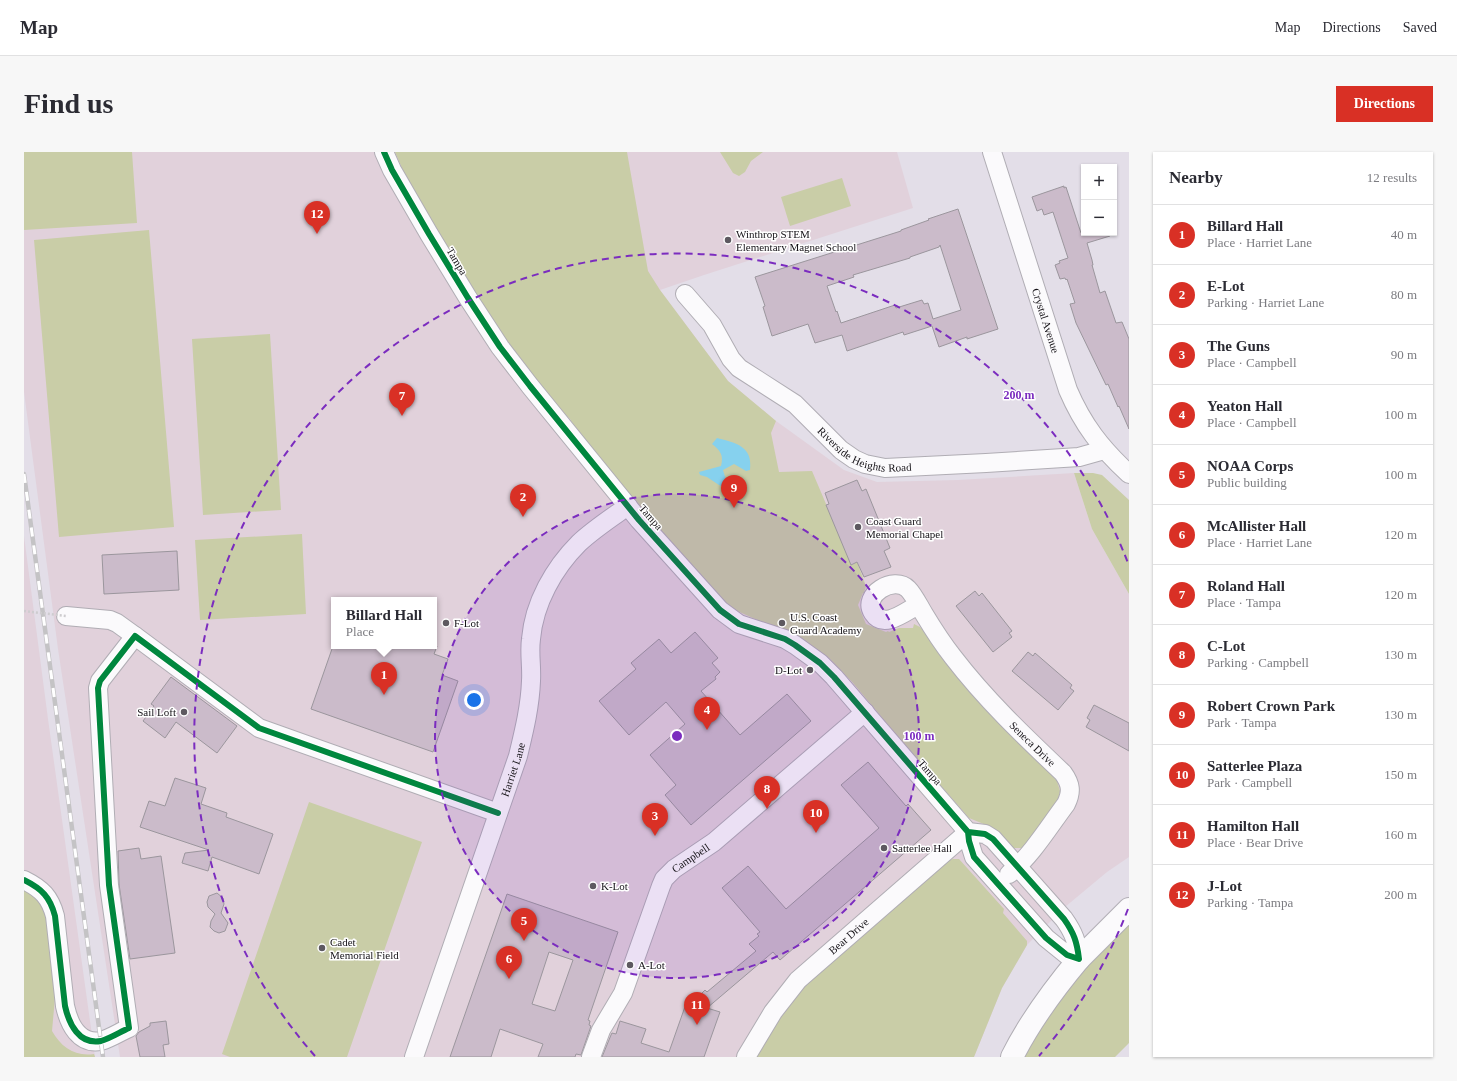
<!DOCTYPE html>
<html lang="en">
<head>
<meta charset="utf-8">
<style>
  body { margin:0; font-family:Georgia,serif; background:#f7f7f7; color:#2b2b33 }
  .controls { position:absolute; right:12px; top:12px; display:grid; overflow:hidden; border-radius:0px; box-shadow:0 1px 3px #0004 }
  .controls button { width:36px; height:36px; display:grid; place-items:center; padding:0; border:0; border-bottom:1px solid #e1e1e2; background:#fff; color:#2b2b33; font:20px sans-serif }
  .you { position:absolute; left:450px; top:548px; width:14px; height:14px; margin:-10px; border:3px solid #fff; border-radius:50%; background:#1a73e8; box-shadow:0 0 0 6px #1a73e833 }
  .badge { display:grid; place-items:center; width:26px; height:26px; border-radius:50%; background:#d93025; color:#fff; font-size:13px; font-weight:700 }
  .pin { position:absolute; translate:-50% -33px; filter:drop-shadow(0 1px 2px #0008) }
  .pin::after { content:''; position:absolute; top:21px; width:14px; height:12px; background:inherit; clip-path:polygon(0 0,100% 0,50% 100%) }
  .popup { position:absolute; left:307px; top:445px; width:106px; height:52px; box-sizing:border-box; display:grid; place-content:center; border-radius:0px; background:#fff; filter:drop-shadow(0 1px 3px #0005); font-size:13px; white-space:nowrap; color:#7c7c81 }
  .popup b { font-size:15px; color:#2b2b33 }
  .popup::after { content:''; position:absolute; left:50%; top:100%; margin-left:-8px; border:8px solid transparent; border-top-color:#fff }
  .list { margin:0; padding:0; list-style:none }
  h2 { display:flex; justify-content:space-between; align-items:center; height:52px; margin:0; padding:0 16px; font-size:17px }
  h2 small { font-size:13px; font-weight:400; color:#7c7c81 }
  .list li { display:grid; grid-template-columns:26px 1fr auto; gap:12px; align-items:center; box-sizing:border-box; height:60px; padding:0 16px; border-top:1px solid #e1e1e2 }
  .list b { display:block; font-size:15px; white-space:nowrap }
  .list p { margin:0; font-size:13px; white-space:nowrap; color:#7c7c81 }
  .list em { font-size:13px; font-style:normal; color:#7c7c81 }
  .map { position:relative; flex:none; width:1105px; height:905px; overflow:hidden; border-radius:0px }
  header { display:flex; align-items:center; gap:24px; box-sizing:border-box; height:56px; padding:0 20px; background:#fff; border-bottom:1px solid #e1e1e2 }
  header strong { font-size:19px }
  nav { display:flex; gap:22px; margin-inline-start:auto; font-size:14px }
  .intro { display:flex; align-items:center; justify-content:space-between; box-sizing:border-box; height:96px; padding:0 24px }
  h1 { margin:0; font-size:28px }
  .button { padding:10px 18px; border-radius:0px; background:#d93025; color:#fff; font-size:14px; font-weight:700 }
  main { display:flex; gap:24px; padding:0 24px }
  aside { flex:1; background:#fff; border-radius:0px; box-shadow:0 1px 3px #0004 }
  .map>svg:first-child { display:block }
  .education { fill:#e1d1db; fill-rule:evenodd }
  .green { fill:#c9cda7 }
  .water { fill:#86d1ee }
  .building { fill:#cbbbca; stroke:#9b969d; fill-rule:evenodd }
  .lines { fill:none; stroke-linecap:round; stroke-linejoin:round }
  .minor-casing { stroke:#b0adb4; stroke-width:20 }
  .secondary-casing { stroke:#b0adb4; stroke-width:24 }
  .trunk-casing { stroke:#b0adb4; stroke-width:24 }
  .minor { stroke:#fbfafc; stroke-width:18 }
  .secondary { stroke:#fbfafc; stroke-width:22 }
  .trunk { stroke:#fbfafc; stroke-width:22 }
  .rail-casing { stroke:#c4c3c5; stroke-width:4.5 }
  .rail { stroke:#fff; stroke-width:3; stroke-dasharray:9; stroke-linecap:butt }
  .path-bridge { stroke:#cecccf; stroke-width:2.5; stroke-dasharray:2 2; stroke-linecap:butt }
  .cycleway-casing { stroke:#fff; stroke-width:8 }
  .cycleway { stroke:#00873e; stroke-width:6 }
  .ring { fill:none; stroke:#7b2cbf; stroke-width:2; stroke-dasharray:7 5 }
  .poi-dot { fill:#5d5960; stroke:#fff; stroke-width:1.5 }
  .labels { text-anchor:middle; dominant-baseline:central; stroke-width:3; stroke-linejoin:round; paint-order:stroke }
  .poi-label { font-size:11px; fill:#151217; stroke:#fff; text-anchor:start }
  .street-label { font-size:11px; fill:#151217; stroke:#fff }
  .centre { fill:#7b2cbf; stroke:#fff; stroke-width:2 }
  .ring-label { font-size:12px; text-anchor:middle; font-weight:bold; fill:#7b2cbf; stroke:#fff; stroke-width:3; stroke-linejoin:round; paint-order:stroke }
</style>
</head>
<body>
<header>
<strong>Map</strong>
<nav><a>Map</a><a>Directions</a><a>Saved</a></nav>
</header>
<div class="intro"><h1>Find us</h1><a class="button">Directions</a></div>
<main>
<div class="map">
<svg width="1105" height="905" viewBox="0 0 1105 905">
  <rect width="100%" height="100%" fill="#e3dee8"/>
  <path class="education" d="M0 0H873L889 56 680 123 636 138 704 229 752 269 820 318 853 330 934 328 1050 321 1068 377 1105 442V705L1083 720 1041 755 1003 793 978 836 950 905H96L34 497 0 240ZM310 448H410V494H310Z
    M0 384 24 567 71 905H0Z"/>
  <path class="green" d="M0 0H108L113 71 0 78Z
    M371 0H603L624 119 636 138 704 229 752 269 747 281 755 320 788 319 828 413 833 410 842 434 840 441H839L834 453 842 472 862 480 864 479 865 480 875 476H889L890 472 896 475 1033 629 1036 639 1034 647 1004 692 998 696H989L973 679 967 675 945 666 875 586 829 531 805 506 778 488 711 458 693 443 555 284C547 271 551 268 536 260L455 152 384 30Z
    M696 0H739L727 9 721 20 715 24 709 21Z
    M818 26 827 54 766 74 757 45Z
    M125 78 150 375 35 385 10 88Z
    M246 182 257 358 179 363 168 187Z
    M1050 321H1069L1078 323 1105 348V442L1068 377Z
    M278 382 282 462 176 468 171 388Z
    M285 650 398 690 323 905H206L198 902Z
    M929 707H935L980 757 979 761 1003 789V793L978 836 950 905H732L760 857 782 833 923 709Z
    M0 737 16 748 24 768 31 846 28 879C37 895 51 905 70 902L71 905H0Z
    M1105 773V891L1091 905H992L1028 844Z"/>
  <path class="water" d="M693 286C712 291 729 294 726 318L722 319 710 312 699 318 703 331 700 335 695 333 683 325 676 323 675 320 697 314C700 303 696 298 688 292Z"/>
  <path class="building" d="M1040 34V36L1042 35 1057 81H1086V84L1063 91 1068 108 1069 113H1068L1076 141 1081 139 1092 171 1098 170 1105 187V277L1095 254 1094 255 1084 232 1082 233 1052 171 1046 152 1051 151 1043 127 1042 128 1041 126 1036 127 1031 113 1036 111 1035 109 1044 106 1029 60 1020 63 1018 57 1013 59 1008 45Z
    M934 57 974 177 943 187V185L915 195 908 174 880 183 879 180 823 199 818 183 791 191 784 172 748 184 739 155 741 154 731 125 877 79V78L905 68 904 67ZM916 93 937 158 909 167 904 151 900 152 898 148 872 156 871 153 817 171 813 159 812 160 803 134 830 125 829 123 886 106V105L915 95Z
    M833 328 838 339 842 337 866 396 860 399 867 415 840 425 833 410 827 413 802 353 805 352 801 341Z
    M153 399 155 438 80 442 78 403Z
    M951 439 955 444 958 441 988 479 985 481 988 485 969 500 932 454Z
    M671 480 694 506 688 511 696 520 691 525 692 527 677 539 716 583 763 542 787 569 667 673 641 643 652 633 626 603 661 572 642 550 605 583 575 549 612 517 607 511 635 487 647 501Z
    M309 494H413L410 502 424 507 418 523 434 529 409 600 287 557Z
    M1004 500 1009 504 1011 501 1048 533 1046 536 1050 539 1034 558 988 519Z
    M147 525 213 574 193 601 152 570 141 586 119 569 130 554 127 552Z
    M1070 553 1105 571V599L1062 575 1066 568 1063 566Z
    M844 610 882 654 884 652 907 678 756 808 749 800 683 856 696 860 680 905H578L587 883 588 881 592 882 596 869 622 877 617 891 645 900 663 849 668 851 681 838 683 840 732 799 725 792 735 784 733 782 736 780 698 736 724 714 762 757 855 676 817 633Z
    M151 626 182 636 177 652 203 661 202 665 249 682 235 722 188 705 184 719 158 711 161 701 185 698 116 675 125 649 141 654Z
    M115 696 117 707 137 704 151 801 106 807 95 732 94 699Z
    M193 741 199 746 200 752 197 761 204 771 201 779 195 781 190 779 186 775 187 769 191 762 184 755 183 750 185 744Z
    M483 742 594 780 564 868 566 869 565 873 567 874 557 903 552 902 551 905H514L519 892 476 877 467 905H426ZM525 800 549 808 531 859 508 852Z
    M142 869 145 892 139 893 141 905H116L112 884 115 880 126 874V871Z"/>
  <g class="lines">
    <g class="minor-casing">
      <g id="minor">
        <path d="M360 0 368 18 405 82 444 146 476 195 506 234 615 368 696 458 715 472 761 487 771 493 796 511 810 525 944 680 945 689 950 705 1022 786 1043 803 1055 807C1053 790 1050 781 1040 767L969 687 961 682 944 680"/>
        <path id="s1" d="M968 0 1044 238C1059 273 1077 296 1105 322"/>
        <path id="s2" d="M661 142 688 173 707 207 715 216 771 252 817 298 830 307 841 312 861 316 962 311 1055 305 1080 298"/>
        <path id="s3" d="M894 453C882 459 860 478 849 461 837 443 870 423 884 437 890 443 895 454 900 462 909 477 918 491 929 505 962 548 1000 584 1039 621 1047 632 1048 640 1042 652 1024 676 1008 703 985 722"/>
        <path d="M42 464 86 468 93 471 111 484"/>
        <path d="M0 728C18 737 26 745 31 764L41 854C45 872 55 893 77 889 87 886 96 880 105 876L85 733 74 536 76 529 111 484 235 576 474 661"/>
        <path id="s4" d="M390 905 494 604C500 579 506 555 507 529 508 515 505 501 507 487 510 451 530 416 555 391 570 377 587 366 604 354"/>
        <path id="s5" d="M567 905 577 878 599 841 637 734 640 727 650 717 690 690 841 560"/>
        <path id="s6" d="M722 905 749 860 774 828 944 680"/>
      </g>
    </g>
    <g class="secondary-casing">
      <path id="secondary" d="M1055 807 1105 757"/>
    </g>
    <g class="trunk-casing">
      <path id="trunk" d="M988 905C1006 869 1029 838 1055 807"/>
    </g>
    <use href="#minor" class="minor"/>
    <use href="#secondary" class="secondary"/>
    <use href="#trunk" class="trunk"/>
    <g class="rail-casing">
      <path id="rail" d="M0 322 79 905"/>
    </g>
    <use href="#rail" class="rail"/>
    <path class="path-bridge" d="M0 459 42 464"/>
    <g class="cycleway-casing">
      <path id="cycleway" d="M360 0 368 18 405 82 444 146 476 195 506 234 615 368 696 458 715 472 761 487 771 493 796 511 810 525 944 680 945 689 950 705 1022 786 1043 803 1055 807C1053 790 1050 781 1040 767L969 687 961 682 944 680
        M0 728C18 737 26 745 31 764L41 854C45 872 55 893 77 889 87 886 96 880 105 876L85 733 74 536 76 529 111 484 235 576 474 661"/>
    </g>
    <use href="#cycleway" class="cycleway"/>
  </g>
  <circle cx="653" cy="584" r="242" fill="#7b2cbf" fill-opacity=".12"/>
  <g class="ring">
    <circle cx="653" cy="584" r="242"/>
    <path d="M1104 757A483 483 0 0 1 1015 904M291 904A483 483 0 1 1 1104 411"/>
  </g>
  <g class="poi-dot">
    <circle cx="704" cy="88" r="4"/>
    <circle cx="834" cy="375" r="4"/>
    <circle cx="422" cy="471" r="4"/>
    <circle cx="758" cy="471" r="4"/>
    <circle cx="786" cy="518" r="4"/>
    <circle cx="160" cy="560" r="4"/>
    <circle cx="860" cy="696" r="4"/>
    <circle cx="569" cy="734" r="4"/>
    <circle cx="298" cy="796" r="4"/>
    <circle cx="606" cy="813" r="4"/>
  </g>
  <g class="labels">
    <g class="poi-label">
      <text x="712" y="82">Winthrop STEM<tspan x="712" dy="13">Elementary Magnet School</tspan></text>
      <text x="842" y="369">Coast Guard<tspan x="842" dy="13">Memorial Chapel</tspan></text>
      <text x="766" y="465">U.S. Coast<tspan x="766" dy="13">Guard Academy</tspan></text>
      <text x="430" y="471">F-Lot</text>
      <text x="778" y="518" text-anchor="end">D-Lot</text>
      <text x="152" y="560" text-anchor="end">Sail Loft</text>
      <text x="868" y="696">Satterlee Hall</text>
      <text x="577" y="734">K-Lot</text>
      <text x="306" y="790">Cadet<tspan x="306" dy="13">Memorial Field</tspan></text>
      <text x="614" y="813">A-Lot</text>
    </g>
    <g class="street-label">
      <text transform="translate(433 109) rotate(59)">Tampa</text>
      <text stroke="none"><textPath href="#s1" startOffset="177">Crystal Avenue</textPath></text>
      <text stroke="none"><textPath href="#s2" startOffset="246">Riverside Heights Road</textPath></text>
      <text transform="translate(627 365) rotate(49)">Tampa</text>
      <text stroke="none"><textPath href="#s3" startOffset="308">Seneca Drive</textPath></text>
      <text stroke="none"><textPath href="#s4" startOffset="304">Harriet Lane</textPath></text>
      <text transform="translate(906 620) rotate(49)">Tampa</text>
      <text stroke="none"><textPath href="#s5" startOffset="227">Campbell</textPath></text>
      <text stroke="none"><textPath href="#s6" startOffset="160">Bear Drive</textPath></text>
    </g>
  </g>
  <circle cx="653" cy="584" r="6" class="centre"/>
  <g class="ring-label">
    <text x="995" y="247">200 m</text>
    <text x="895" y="588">100 m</text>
  </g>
</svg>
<div class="controls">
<button>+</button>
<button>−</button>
</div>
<div class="you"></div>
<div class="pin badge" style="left:360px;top:543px">1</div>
<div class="popup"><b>Billard Hall</b>Place</div>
<div class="pin badge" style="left:499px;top:365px">2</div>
<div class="pin badge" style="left:631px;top:684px">3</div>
<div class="pin badge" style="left:683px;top:578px">4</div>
<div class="pin badge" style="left:500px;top:789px">5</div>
<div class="pin badge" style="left:485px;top:827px">6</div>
<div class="pin badge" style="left:378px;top:264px">7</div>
<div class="pin badge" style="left:743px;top:657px">8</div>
<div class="pin badge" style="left:710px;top:356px">9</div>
<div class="pin badge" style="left:792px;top:681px">10</div>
<div class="pin badge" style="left:673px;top:873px">11</div>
<div class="pin badge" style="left:293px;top:82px">12</div>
</div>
<aside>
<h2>Nearby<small>12 results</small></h2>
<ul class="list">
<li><span class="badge">1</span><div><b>Billard Hall</b><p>Place · Harriet Lane</p></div><em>40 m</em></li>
<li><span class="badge">2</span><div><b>E-Lot</b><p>Parking · Harriet Lane</p></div><em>80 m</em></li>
<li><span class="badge">3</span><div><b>The Guns</b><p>Place · Campbell</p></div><em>90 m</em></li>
<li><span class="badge">4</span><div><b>Yeaton Hall</b><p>Place · Campbell</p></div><em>100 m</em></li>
<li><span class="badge">5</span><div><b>NOAA Corps</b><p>Public building</p></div><em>100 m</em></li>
<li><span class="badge">6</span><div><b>McAllister Hall</b><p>Place · Harriet Lane</p></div><em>120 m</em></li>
<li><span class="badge">7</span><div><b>Roland Hall</b><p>Place · Tampa</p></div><em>120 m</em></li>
<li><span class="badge">8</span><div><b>C-Lot</b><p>Parking · Campbell</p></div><em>130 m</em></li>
<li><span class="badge">9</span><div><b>Robert Crown Park</b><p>Park · Tampa</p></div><em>130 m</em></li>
<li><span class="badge">10</span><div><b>Satterlee Plaza</b><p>Park · Campbell</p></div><em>150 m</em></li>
<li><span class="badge">11</span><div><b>Hamilton Hall</b><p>Place · Bear Drive</p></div><em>160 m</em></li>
<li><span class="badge">12</span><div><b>J-Lot</b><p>Parking · Tampa</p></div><em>200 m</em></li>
</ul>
</aside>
</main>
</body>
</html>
